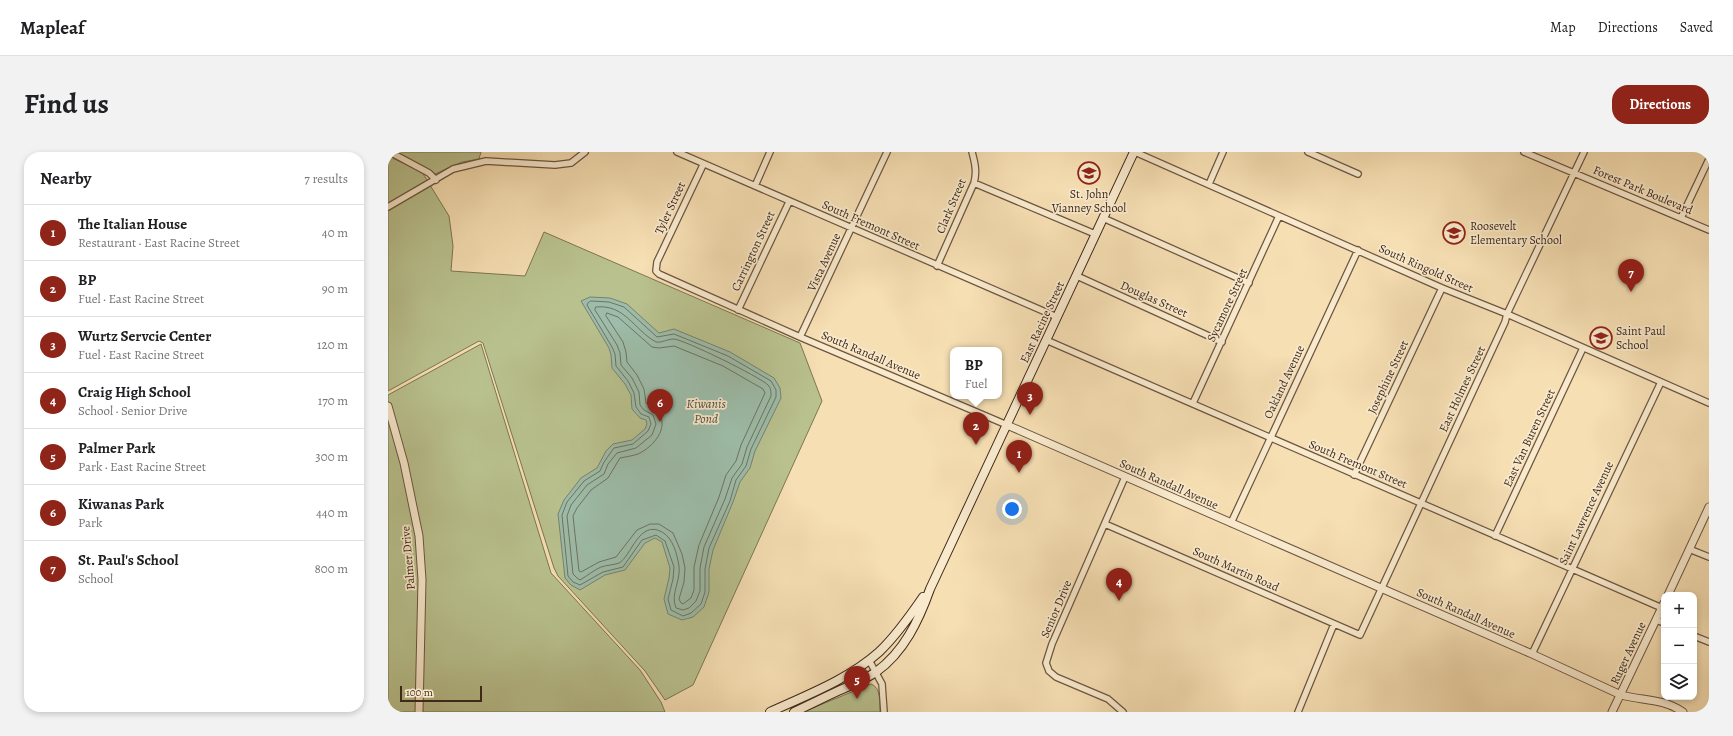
<!DOCTYPE html>
<html lang="en">
<head>
<meta charset="utf-8">
<style>
  body { margin:0; font-family:Alegreya,serif; background:#f2f2f2; color:#202124 }
  .controls { position:absolute; right:12px; bottom:12px; display:grid; overflow:hidden; border-radius:8px; box-shadow:0 2px 6px #0003 }
  .controls button { width:36px; height:36px; display:grid; place-items:center; padding:0; border:0; border-bottom:1px solid #e0e0e0; background:#fff; color:#202124; font:20px sans-serif }
  .scale { position:absolute; left:12px; bottom:10px; width:82px; box-sizing:border-box; padding-left:4px; border:2px solid #3f291a; border-top:0; font-size:11px; line-height:14px; white-space:nowrap; color:#3f291a; -webkit-text-stroke:3px #f9eace; paint-order:stroke }
  .you { position:absolute; left:624px; top:357px; width:14px; height:14px; margin:-10px; border:3px solid #fff; border-radius:50%; background:#1a73e8; box-shadow:0 0 0 6px #1a73e833 }
  .badge { display:grid; place-items:center; width:26px; height:26px; border-radius:50%; background:#8f2418; color:#fff; font-size:13px; font-weight:700 }
  .pin { position:absolute; translate:-50% -33px; filter:drop-shadow(0 1px 2px #0008) }
  .pin::after { content:''; position:absolute; top:21px; width:14px; height:12px; background:inherit; clip-path:polygon(0 0,100% 0,50% 100%) }
  .popup { position:absolute; left:562px; top:195px; width:52px; height:52px; box-sizing:border-box; display:grid; place-content:center; border-radius:8px; background:#fff; filter:drop-shadow(0 1px 3px #0005); font-size:13px; white-space:nowrap; color:#757577 }
  .popup b { font-size:15px; color:#202124 }
  .popup::after { content:''; position:absolute; left:50%; top:100%; margin-left:-8px; border:8px solid transparent; border-top-color:#fff }
  .list { margin:0; padding:0; list-style:none }
  h2 { display:flex; justify-content:space-between; align-items:center; height:52px; margin:0; padding:0 16px; font-size:17px }
  h2 small { font-size:13px; font-weight:400; color:#757577 }
  .list li { display:grid; grid-template-columns:26px 1fr auto; gap:12px; align-items:center; box-sizing:border-box; height:56px; padding:0 16px; border-top:1px solid #e0e0e0 }
  .list b { display:block; font-size:15px; white-space:nowrap }
  .list p { margin:0; font-size:13px; white-space:nowrap; color:#757577 }
  .list em { font-size:13px; font-style:normal; color:#757577 }
  .icon { flex:none; width:22px; height:22px; fill:none; stroke:currentColor; stroke-width:2; stroke-linecap:round; stroke-linejoin:round }
  .map { position:relative; flex:none; width:1321px; height:560px; overflow:hidden; border-radius:16px }
  header { display:flex; align-items:center; gap:24px; box-sizing:border-box; height:56px; padding:0 20px; background:#fff; border-bottom:1px solid #e0e0e0 }
  header strong { font-size:19px }
  nav { display:flex; gap:22px; margin-inline-start:auto; font-size:14px }
  .intro { display:flex; align-items:center; justify-content:space-between; box-sizing:border-box; height:96px; padding:0 24px }
  h1 { margin:0; font-size:28px }
  .button { padding:10px 18px; border-radius:16px; background:#8f2418; color:#fff; font-size:14px; font-weight:700 }
  main { display:flex; gap:24px; padding:0 24px }
  aside { flex:1; background:#fff; border-radius:16px; box-shadow:0 2px 6px #0003 }
  .map>svg:first-child { display:block }
  .green { fill:#b9c28f; stroke:#7c7654 }
  .water { fill:#9dbdaa; stroke:#778270 }
  .lines { fill:none; stroke-linecap:round; stroke-linejoin:round }
  .shore { stroke:#6e7362; stroke-width:1 }
  .minor-casing { stroke:#6d5640; stroke-width:8 }
  .tertiary-casing { stroke:#6d5640; stroke-width:9 }
  .secondary-casing { stroke:#3f291a; stroke-width:10 }
  .minor { stroke:#f9eace; stroke-width:5.5 }
  .tertiary { stroke:#f9eace; stroke-width:7 }
  .secondary { stroke:#f9eace; stroke-width:8 }
  .labels { text-anchor:middle; dominant-baseline:central; stroke-width:3.5; stroke-linejoin:round; paint-order:stroke }
  .street-label { font-size:12px; fill:#3f291a; stroke:#f9eace }
  .poi-label { font-size:12px; fill:#3f291a; stroke:#f9eace; text-anchor:start }
  .water-label { font-size:13px; font-style:italic; fill:#564e3e; stroke:#f9eace }
</style>
</head>
<body>
<header>
<strong>Mapleaf</strong>
<nav><a>Map</a><a>Directions</a><a>Saved</a></nav>
</header>
<div class="intro"><h1>Find us</h1><a class="button">Directions</a></div>
<main>
<aside>
<h2>Nearby<small>7 results</small></h2>
<ul class="list">
<li><span class="badge">1</span><div><b>The Italian House</b><p>Restaurant · East Racine Street</p></div><em>40 m</em></li>
<li><span class="badge">2</span><div><b>BP</b><p>Fuel · East Racine Street</p></div><em>90 m</em></li>
<li><span class="badge">3</span><div><b>Wurtz Servcie Center</b><p>Fuel · East Racine Street</p></div><em>120 m</em></li>
<li><span class="badge">4</span><div><b>Craig High School</b><p>School · Senior Drive</p></div><em>170 m</em></li>
<li><span class="badge">5</span><div><b>Palmer Park</b><p>Park · East Racine Street</p></div><em>300 m</em></li>
<li><span class="badge">6</span><div><b>Kiwanas Park</b><p>Park</p></div><em>440 m</em></li>
<li><span class="badge">7</span><div><b>St. Paul's School</b><p>School</p></div><em>800 m</em></li>
</ul>
</aside>
<div class="map">
<svg width="1321" height="560" viewBox="0 0 1321 560">
  <rect width="100%" height="100%" fill="#f6dfb3"/>
  <filter id="stains"><feTurbulence type="fractalNoise" baseFrequency=".005" numOctaves="4"/><feColorMatrix values="0 0 0 0 .2 0 0 0 0 .09 0 0 0 0 .02 0 0 0 .5 -.17"/></filter>
  <radialGradient id="worn" r=".72"><stop offset=".6" stop-color="#630" stop-opacity="0"/><stop offset="1" stop-color="#630" stop-opacity=".3"/></radialGradient>
  <path class="green" d="M7 0H93L91 7 74 10 47 22Z
    M0 4 34 20 61 64 65 94 63 119 137 124 156 80 412 191 434 249 305 533 277 548 257 519 170 424 166 416 95 191 91 189 0 239Z
    M93 192 163 421 252 518 273 550 277 560H0V243Z
    M483 532C493 535 492 551 492 560H415Z"/>
  <path class="water" d="M202 145 222 146 239 152 271 181 286 177 342 200 386 226 392 236 393 246 367 299 362 316 352 330 345 350 325 398 321 417V440L316 455 305 465 294 468 280 462 276 447 281 426 282 416 274 390 267 386 257 391 237 418 217 423 192 438 183 433 177 426 170 362 176 348 193 326 209 316 218 299 225 292 244 288 257 277 259 272 258 268 252 266 244 257 243 243 237 232 224 216 223 203 221 196 193 149Z"/>
  <g class="lines">
    <path class="shore" d="M203 149 221 150 236 155 269 185 286 182 340 204 383 229 388 238V245L363 297 358 314 348 328 342 349 321 396 317 417V440L313 452 303 461 295 464 283 458 280 447 285 427 286 415 277 389 268 383 254 388 235 415 215 420 192 433 185 430 180 424 174 363 179 350 196 329 212 319 216 310 226 296 245 292 260 279 263 272 261 265 253 262 248 255 246 241 240 229 228 214 227 202 224 195 199 153 200 151Z
      M208 155C237 152 245 177 268 190 274 191 279 187 286 187 297 188 372 225 380 233 383 236 383 240 383 244L359 295 354 312 344 326 337 347 316 395 312 416V439L308 449 301 456 295 458 288 456C282 442 293 429 291 414 289 402 285 386 274 380 251 367 243 405 231 411 226 413 219 413 213 415 206 418 199 424 192 428L189 426 185 422 179 364 183 353 199 333 216 322 220 312 229 301 248 296 264 283 268 272 265 263 256 258 252 253 251 240 244 226 233 213 232 201 229 193 207 158Z
      M219 161 230 165 264 195 271 196 286 194 335 214 375 237 377 241 353 293 348 309 338 323 331 345 311 393 306 415V438L303 446 295 452 293 451 291 447 296 430 297 416 294 402 285 381 271 372H262L249 378 228 405 211 410 193 420 191 419 185 364 189 356 203 338 220 326 232 306C237 305 244 304 250 302 265 295 282 276 270 260 267 255 261 254 258 251L256 237 249 223 239 210 238 200 235 190 218 164Z"/>
    <g class="minor-casing">
      <path id="minor" d="M2 0 41 21 48 28
        M289 0 669 165
        M747 0 1054 136 1119 162 1321 251
        M920 0 970 22
        M1136 0 1321 78
        M315 13 269 110 268 119 271 122 412 185 619 273
        M586 31 707 82
        M821 32 835 0
        M367 34 382 0
        M0 55 65 17 98 9 167 13 183 11 197 0
        M715 66 861 131
        M1293 66 1321 7
        M549 114 586 31C589 20 587 11 584 0
        M689 124 834 190
        M350 158 401 50
        M412 185 499 0
        M658 188 1274 456
        M805 251 891 64
        M966 323 1054 136
        M843 371 970 98
        M717 372 972 483 1117 170 1119 162 1196 0
        M1107 384 1195 196
        M1301 397 1321 405
        M1268 468 1276 471
        M1306 484 1321 490
        M1144 502 1273 230
        M481 508 494 532 496 560
        M735 560 720 547 668 525 661 519 658 511 664 492 737 325
        M910 560 946 472"/>
    </g>
    <g class="tertiary-casing">
      <path id="tertiary" d="M0 254 16 311 31 384 34 428 31 560
        M619 273 1144 502 1233 543C1256 549 1274 546 1295 560
        M1280 443 1321 355
        M1224 560 1276 451"/>
    </g>
    <g class="secondary-casing">
      <path id="secondary" d="M382 560C419 543 461 527 491 500 508 484 522 464 535 445
        M406 560C421 553 435 546 450 539 463 533 476 528 488 520 516 500 531 468 542 437L746 0"/>
    </g>
    <use href="#minor" class="minor"/>
    <use href="#tertiary" class="tertiary"/>
    <use href="#secondary" class="secondary"/>
  </g>
  <defs>
    <g id="school-ring" transform="scale(1.15)"><circle r="9.5" fill="#f9eace" stroke="#8f2418" stroke-width="1.5"/><path d="M0-5L7-2L0 1L-7-2ZM-4 1L0 2.5L4 1V4Q0 6-4 4Z" fill="#8f2418"/></g>
  </defs>
  <g fill-rule="evenodd">
    <use href="#school-ring" x="701" y="21"/>
    <use href="#school-ring" x="1066" y="81"/>
    <use href="#school-ring" x="1213" y="186"/>
  </g>
  <g class="labels">
    <g class="street-label">
      <text transform="translate(1255 38) rotate(23)">Forest Park Boulevard</text>
      <text transform="translate(563 54) rotate(-67)">Clark Street</text>
      <text transform="translate(282 56) rotate(-65)">Tyler Street</text>
      <text transform="translate(483 73) rotate(24)">South Fremont Street</text>
      <text transform="translate(365 99) rotate(-65)">Carrington Street</text>
      <text transform="translate(436 110) rotate(-65)">Vista Avenue</text>
      <text transform="translate(1038 116) rotate(24)">South Ringold Street</text>
      <text transform="translate(766 147) rotate(24)">Douglas Street</text>
      <text transform="translate(839 153) rotate(-65)">Sycamore Street</text>
      <text transform="translate(654 170) rotate(-65)">East Racine Street</text>
      <text transform="translate(483 203) rotate(23)">South Randall Avenue</text>
      <text transform="translate(1000 225) rotate(-65)">Josephine Street</text>
      <text transform="translate(896 230) rotate(-65)">Oakland Avenue</text>
      <text transform="translate(1074 237) rotate(-65)">East Holmes Street</text>
      <text transform="translate(1141 286) rotate(-65)">East Van Buren Street</text>
      <text transform="translate(970 312) rotate(23)">South Fremont Street</text>
      <text transform="translate(781 332) rotate(24)">South Randall Avenue</text>
      <text transform="translate(1198 361) rotate(-65)">Saint Lawrence Avenue</text>
      <text transform="translate(20 406) rotate(-95)">Palmer Drive</text>
      <text transform="translate(848 417) rotate(24)">South Martin Road</text>
      <text transform="translate(668 457) rotate(-67)">Senior Drive</text>
      <text transform="translate(1078 461) rotate(24)">South Randall Avenue</text>
      <text transform="translate(1240 501) rotate(-65)">Ruger Avenue</text>
    </g>
    <g class="poi-label">
      <text x="701" y="42" text-anchor="middle">St. John<tspan x="701" dy="14">Vianney School</tspan></text>
      <text x="1082" y="74">Roosevelt<tspan x="1082" dy="14">Elementary School</tspan></text>
      <text x="1228" y="179">Saint Paul<tspan x="1228" dy="14">School</tspan></text>
    </g>
    <g class="water-label">
      <text x="318" y="251">Kiwanis<tspan x="318" dy="15">Pond</tspan></text>
    </g>
  </g>
  <rect width="100%" height="100%" filter="url(#stains)"/>
  <rect width="100%" height="100%" fill="url(#worn)"/>
</svg>
<div class="controls">
<button>+</button>
<button>−</button>
<button><svg class="icon" aria-label="layers" viewBox="0 0 24 24"><path d="M12 4l9 5-9 5-9-5zM3 14l9 5 9-5"/></svg></button>
</div>
<div class="scale">100 m</div>
<div class="you"></div>
<div class="pin badge" style="left:631px;top:321px">1</div>
<div class="pin badge" style="left:588px;top:293px">2</div>
<div class="popup"><b>BP</b>Fuel</div>
<div class="pin badge" style="left:642px;top:263px">3</div>
<div class="pin badge" style="left:731px;top:449px">4</div>
<div class="pin badge" style="left:469px;top:547px">5</div>
<div class="pin badge" style="left:272px;top:270px">6</div>
<div class="pin badge" style="left:1243px;top:140px">7</div>
</div>
</main>
</body>
</html>
